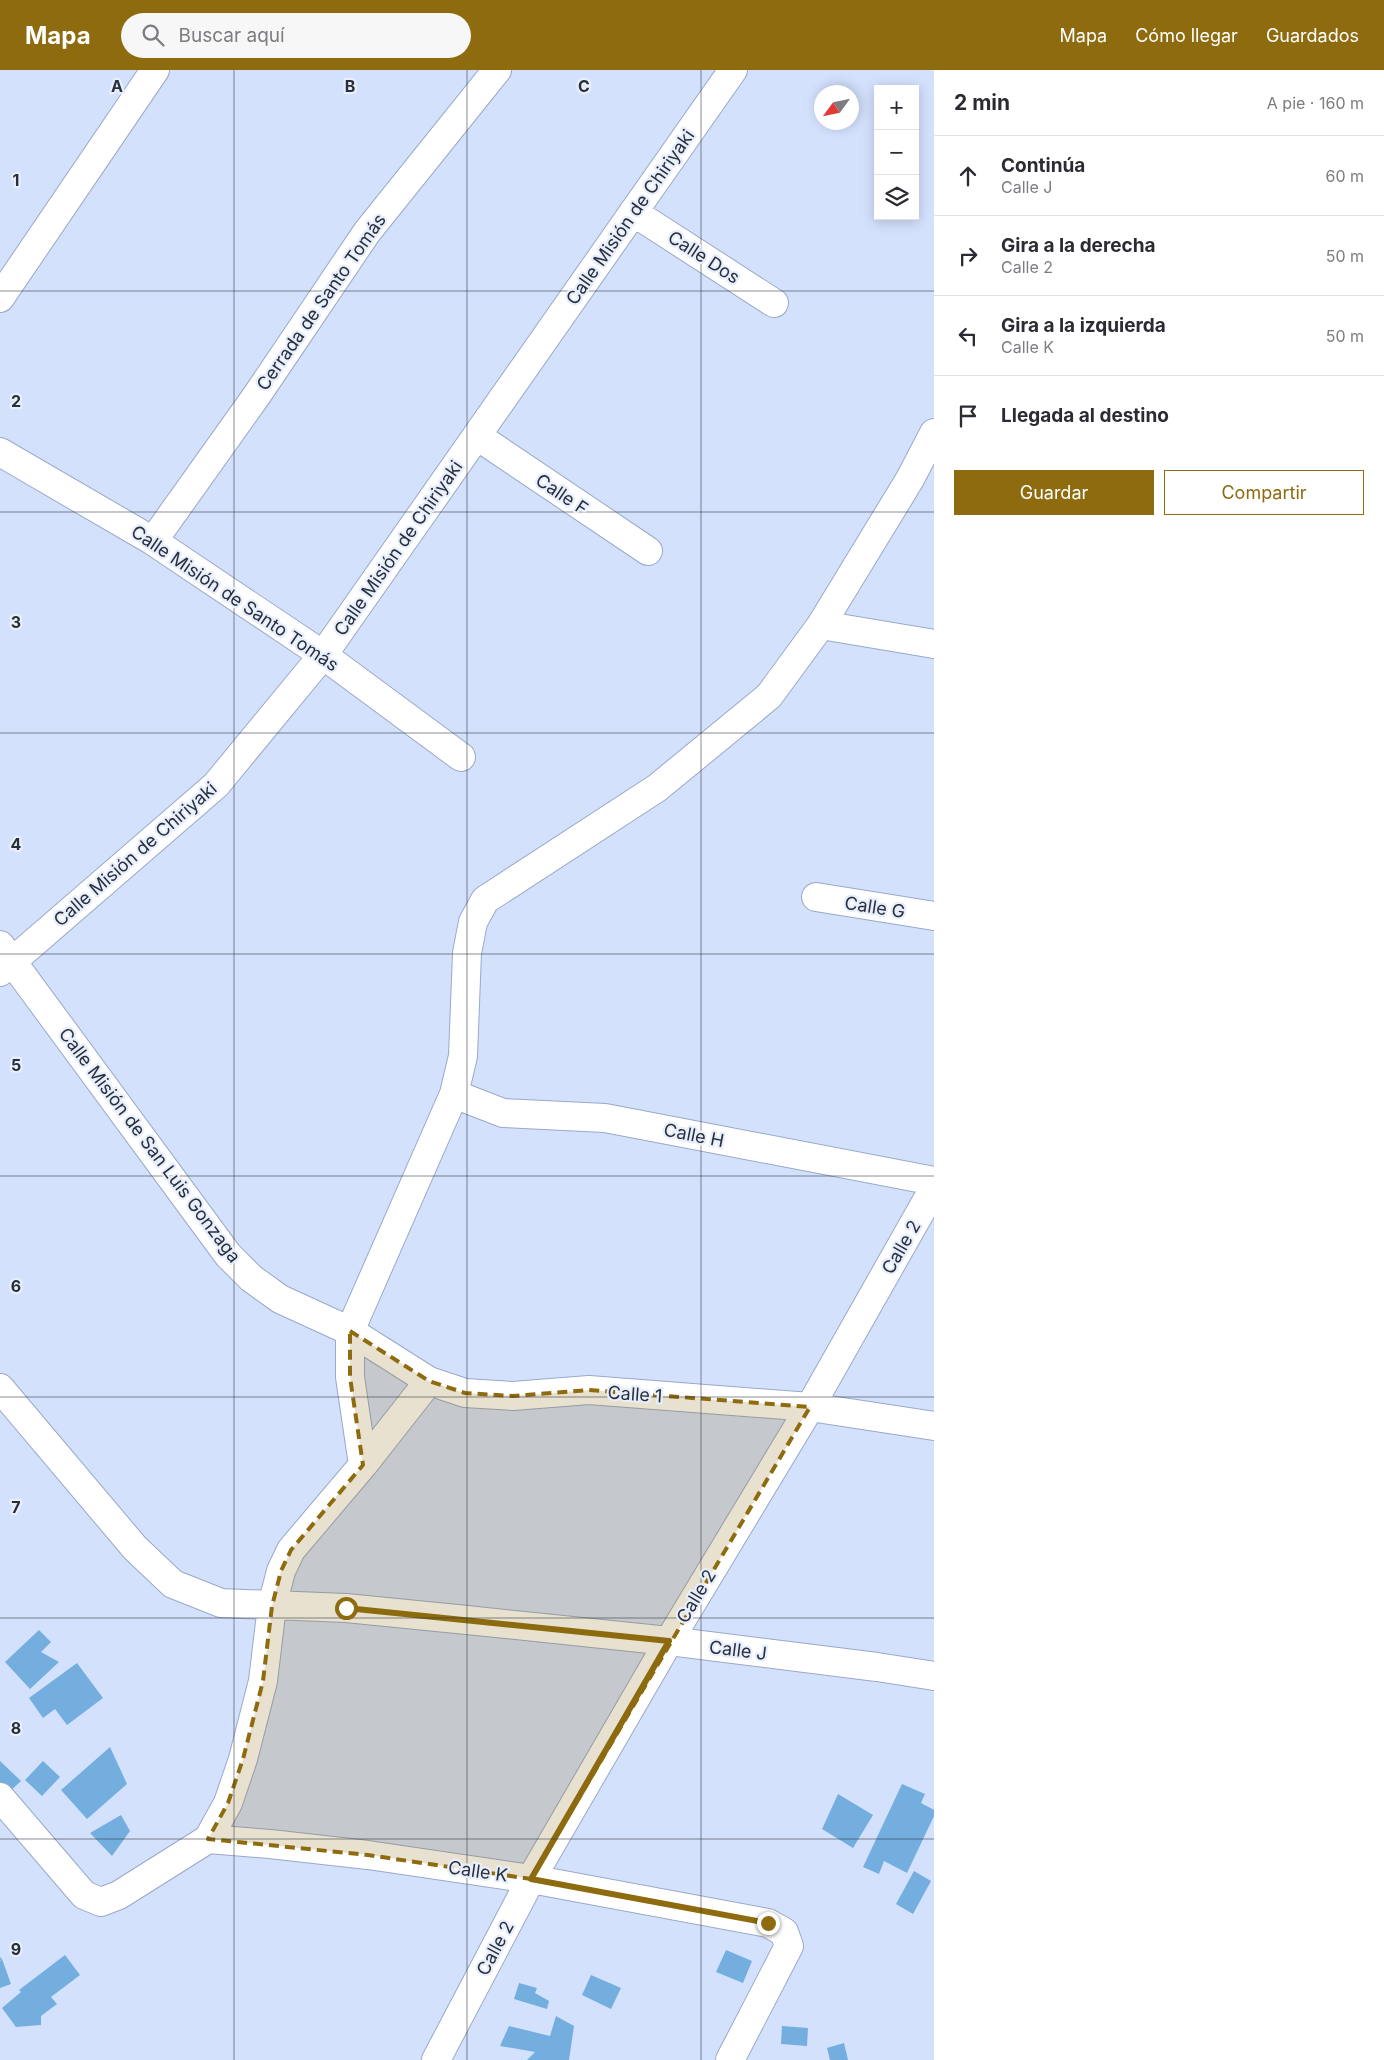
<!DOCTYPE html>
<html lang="es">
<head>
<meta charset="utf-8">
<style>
  body { margin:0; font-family:Inter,sans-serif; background:#f7f7f7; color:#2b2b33 }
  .controls { position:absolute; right:15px; top:15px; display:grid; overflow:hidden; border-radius:0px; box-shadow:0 2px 12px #0003 }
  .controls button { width:45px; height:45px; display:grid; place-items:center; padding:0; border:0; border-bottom:1px solid #e1e1e2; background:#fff; color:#2b2b33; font:25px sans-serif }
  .compass { position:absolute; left:814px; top:15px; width:45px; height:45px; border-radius:50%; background:#fff; box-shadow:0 2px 12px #0003; rotate:237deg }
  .stop { position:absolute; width:15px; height:15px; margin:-11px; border:4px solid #8d6b0e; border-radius:50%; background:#fff }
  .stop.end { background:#8d6b0e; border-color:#fff; box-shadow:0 1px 5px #0008 }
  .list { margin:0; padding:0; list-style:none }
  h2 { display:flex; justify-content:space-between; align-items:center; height:65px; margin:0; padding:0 20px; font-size:21px }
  h2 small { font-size:16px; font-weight:400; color:#7c7c81 }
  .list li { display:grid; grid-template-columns:32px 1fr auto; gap:15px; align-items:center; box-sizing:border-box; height:80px; padding:0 20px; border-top:1px solid #e1e1e2 }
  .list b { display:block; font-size:19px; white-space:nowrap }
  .list p { margin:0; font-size:16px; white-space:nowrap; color:#7c7c81 }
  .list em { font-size:16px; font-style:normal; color:#7c7c81 }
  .actions { display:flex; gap:10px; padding:15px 20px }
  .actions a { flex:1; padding:11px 0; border:1px solid #8d6b0e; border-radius:0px; text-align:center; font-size:18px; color:#8d6b0e }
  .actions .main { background:#8d6b0e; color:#fff }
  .icon { flex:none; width:28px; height:28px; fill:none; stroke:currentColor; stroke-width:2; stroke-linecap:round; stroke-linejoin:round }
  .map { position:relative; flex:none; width:934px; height:1990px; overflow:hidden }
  header { display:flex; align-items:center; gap:30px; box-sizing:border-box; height:70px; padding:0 25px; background:#8d6b0e; color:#fff }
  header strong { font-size:24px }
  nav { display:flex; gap:28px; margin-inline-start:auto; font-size:18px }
  .search { width:350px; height:45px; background:#f7f7f7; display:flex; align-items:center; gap:12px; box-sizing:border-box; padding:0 18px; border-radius:28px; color:#7c7c81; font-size:19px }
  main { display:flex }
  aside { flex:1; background:#fff }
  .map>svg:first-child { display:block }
  .building { fill:#73aedf }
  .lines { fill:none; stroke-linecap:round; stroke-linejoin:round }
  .street-casing { stroke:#99a9c9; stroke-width:30 }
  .street { stroke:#fff; stroke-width:28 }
  .route { stroke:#8d6b0e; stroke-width:6 }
  .marked { fill:#8d6b0e; fill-opacity:0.2; stroke:#8d6b0e; stroke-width:4; stroke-dasharray:10 6; stroke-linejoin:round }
  .grid { fill:none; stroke:#282f3c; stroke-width:1; stroke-opacity:0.55 }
  .labels { text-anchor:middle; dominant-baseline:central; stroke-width:4.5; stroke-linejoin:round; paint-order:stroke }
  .street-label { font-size:18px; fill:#282f3c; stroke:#e8eefc }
  .grid-label { font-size:16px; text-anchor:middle; font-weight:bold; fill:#282f3c; stroke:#e8eefc; stroke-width:4.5; stroke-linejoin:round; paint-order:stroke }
</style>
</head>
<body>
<header>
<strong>Mapa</strong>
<div class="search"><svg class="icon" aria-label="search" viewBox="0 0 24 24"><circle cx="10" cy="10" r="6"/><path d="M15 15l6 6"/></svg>Buscar aquí</div>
<nav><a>Mapa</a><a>Cómo llegar</a><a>Guardados</a></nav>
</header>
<main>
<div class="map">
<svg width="934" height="1990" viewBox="0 0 934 1990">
  <rect width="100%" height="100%" fill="#d4e1fd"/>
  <path class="building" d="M39 1560 51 1572 41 1582 59 1592 30 1619 5 1592Z
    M77 1593 103 1628 67 1655 55 1639 43 1648 29 1628Z
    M110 1677 127 1714 87 1749 61 1720Z
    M0 1691 21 1711 8 1723 0 1715Z
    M43 1691 60 1707 42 1726 25 1710Z
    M902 1714 925 1724 921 1733 934 1740V1746L907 1803 884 1791 879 1804 863 1797Z
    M838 1724 873 1745 853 1778 822 1759Z
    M121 1745 130 1761 112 1786 90 1763Z
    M914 1801 931 1811 913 1844 896 1834Z
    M726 1880 752 1891 743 1913 716 1902Z
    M65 1885 80 1905 51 1927 57 1934 41 1946V1955L16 1957 2 1938 21 1922 19 1920Z
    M0 1887 2 1889 11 1914 0 1918V1891L2 1889 0 1890Z
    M591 1905 621 1918 611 1939 582 1925Z
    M519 1913 537 1918 535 1923 549 1931 547 1939 514 1929Z
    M556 1946 574 1956 569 1990H527L535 1982 500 1976 509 1956 550 1966Z
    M782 1956 808 1958 807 1976 781 1974Z
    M844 1973 848 1990H830L827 1978Z"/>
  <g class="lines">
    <g class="street-casing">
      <path id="street" d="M633 142 774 233
        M0 228 155 0
        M477 366 648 481
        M0 382 153 471 323 585 461 687
        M153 471 257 325 367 162 497 0
        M821 555 934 574
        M816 827 934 846
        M0 875 228 1185 251 1208 280 1229 350 1261 429 1311 465 1323 513 1326 589 1320 810 1337 934 1356
        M0 902 216 715 323 585 733 0
        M454 1024 503 1043 605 1048 934 1111
        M0 1318 135 1478 173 1514 221 1533 346 1538 467 1550 669 1571 877 1597 934 1606
        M363 1395 350 1307V1261L454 1024 463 986 467 883 473 852 485 830 657 718 769 626 821 555 910 409 934 363
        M0 1727 84 1825 101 1832 119 1825 208 1769 270 1774 368 1785 531 1809 768 1853 784 1862 789 1876 730 1990
        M208 1769 228 1733 243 1689 263 1611 272 1536 281 1501 291 1480 363 1395 429 1311
        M436 1990 531 1809 669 1571 810 1337 934 1118"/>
    </g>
    <use href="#street" class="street"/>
  </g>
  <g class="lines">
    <path class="route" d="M346 1538 669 1571 531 1809 768 1853"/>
  </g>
  <path class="marked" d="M350 1261 429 1311 465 1323 513 1326 589 1320 810 1337 531 1809 368 1785 208 1769 228 1733 243 1689 263 1611 272 1536 281 1501 291 1480 363 1395 350 1307Z"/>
  <path class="grid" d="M234 0V1990M467 0V1990M701 0V1990M0 221H934M0 442H934M0 663H934M0 884H934M0 1106H934M0 1327H934M0 1548H934M0 1769H934"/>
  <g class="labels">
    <g class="street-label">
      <text transform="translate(630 147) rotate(-55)">Calle Misión de Chiriyaki</text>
      <text transform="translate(704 187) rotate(33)">Calle Dos</text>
      <text transform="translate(321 232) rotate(-55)">Cerrada de Santo Tomás</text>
      <text transform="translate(562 424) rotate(34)">Calle F</text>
      <text transform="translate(398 478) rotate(-55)">Calle Misión de Chiriyaki</text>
      <text transform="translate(235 528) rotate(34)">Calle Misión de Santo Tomás</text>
      <text transform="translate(135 784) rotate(-41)">Calle Misión de Chiriyaki</text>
      <text transform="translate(875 837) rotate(9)">Calle G</text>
      <text transform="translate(694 1065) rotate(11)">Calle H</text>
      <text transform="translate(150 1075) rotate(53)">Calle Misión de San Luis Gonzaga</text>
      <text transform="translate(901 1177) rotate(-60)">Calle 2</text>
      <text transform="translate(635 1324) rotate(4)">Calle 1</text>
      <text transform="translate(696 1526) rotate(-59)">Calle 2</text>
      <text transform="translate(738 1580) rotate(7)">Calle J</text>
      <text transform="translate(478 1801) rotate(8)">Calle K</text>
      <text transform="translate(495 1878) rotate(-62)">Calle 2</text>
    </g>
  </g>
  <g class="grid-label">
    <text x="117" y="22">A</text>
    <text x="350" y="22">B</text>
    <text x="584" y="22">C</text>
    <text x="16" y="116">1</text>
    <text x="16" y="337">2</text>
    <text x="16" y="558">3</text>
    <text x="16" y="780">4</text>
    <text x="16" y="1001">5</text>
    <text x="16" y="1222">6</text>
    <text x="16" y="1443">7</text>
    <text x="16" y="1664">8</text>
    <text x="16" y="1885">9</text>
  </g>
</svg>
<div class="controls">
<button>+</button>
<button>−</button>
<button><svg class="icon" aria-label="layers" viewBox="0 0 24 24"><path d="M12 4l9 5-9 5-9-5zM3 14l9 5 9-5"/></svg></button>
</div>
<svg class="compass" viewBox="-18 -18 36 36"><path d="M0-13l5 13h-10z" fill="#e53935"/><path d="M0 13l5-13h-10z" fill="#7c7c81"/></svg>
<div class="stop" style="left:346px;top:1538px"></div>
<div class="stop end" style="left:768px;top:1853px"></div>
</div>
<aside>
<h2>2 min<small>A pie · 160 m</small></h2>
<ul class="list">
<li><svg class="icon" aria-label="ahead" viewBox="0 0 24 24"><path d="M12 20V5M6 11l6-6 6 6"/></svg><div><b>Continúa</b><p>Calle J</p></div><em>60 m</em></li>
<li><svg class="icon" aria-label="right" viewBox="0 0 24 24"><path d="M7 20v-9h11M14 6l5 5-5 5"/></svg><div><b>Gira a la derecha</b><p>Calle 2</p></div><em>50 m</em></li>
<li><svg class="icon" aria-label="left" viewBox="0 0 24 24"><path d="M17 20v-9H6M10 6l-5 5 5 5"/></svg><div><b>Gira a la izquierda</b><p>Calle K</p></div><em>50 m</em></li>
<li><svg class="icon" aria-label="arrive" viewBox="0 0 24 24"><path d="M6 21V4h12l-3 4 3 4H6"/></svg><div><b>Llegada al destino</b></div></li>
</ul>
<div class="actions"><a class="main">Guardar</a><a>Compartir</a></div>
</aside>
</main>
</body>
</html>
